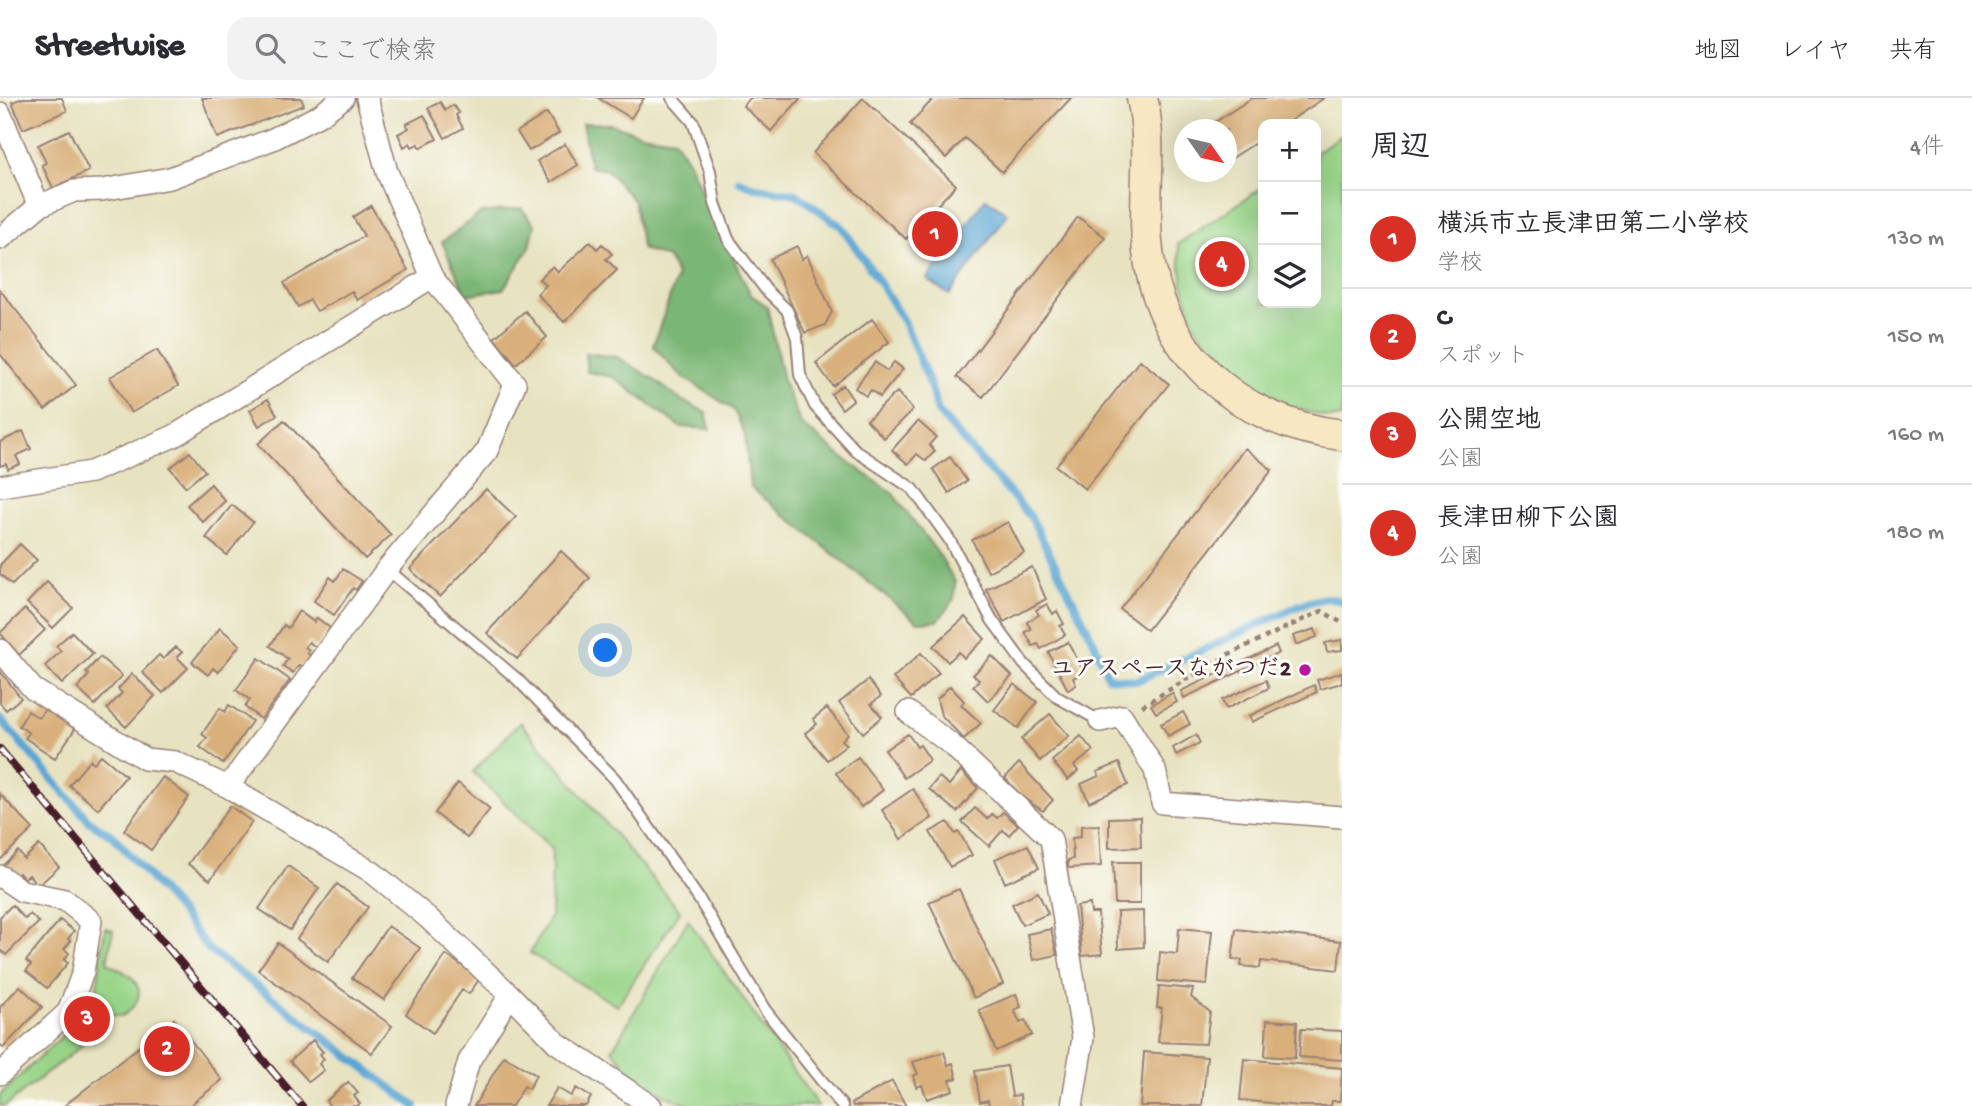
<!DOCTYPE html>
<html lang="ja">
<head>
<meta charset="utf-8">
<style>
  body { margin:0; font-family:"Gochi Hand","Klee One",sans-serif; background:#f2f2f3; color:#2b2b33 }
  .controls { position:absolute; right:21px; top:21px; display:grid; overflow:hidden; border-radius:14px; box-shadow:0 7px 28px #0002 }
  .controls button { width:63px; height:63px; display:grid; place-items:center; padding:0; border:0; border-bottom:2px solid #e1e1e2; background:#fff; color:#2b2b33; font:35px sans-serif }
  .compass { position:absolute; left:1174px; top:21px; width:63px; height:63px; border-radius:50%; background:#fff; box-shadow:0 7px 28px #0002; rotate:124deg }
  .you { position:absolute; left:606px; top:553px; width:24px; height:24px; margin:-18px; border:5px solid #fff; border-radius:50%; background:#1a73e8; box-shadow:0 0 0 10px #1a73e833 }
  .badge { display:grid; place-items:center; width:46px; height:46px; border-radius:50%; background:#d93025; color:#fff; font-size:23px; font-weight:700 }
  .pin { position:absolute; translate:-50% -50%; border:4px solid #fff; box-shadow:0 2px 7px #0006 }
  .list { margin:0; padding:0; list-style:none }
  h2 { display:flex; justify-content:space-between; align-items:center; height:91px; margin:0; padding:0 28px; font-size:30px }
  h2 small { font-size:23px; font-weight:400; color:#7c7c81 }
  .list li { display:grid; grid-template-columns:46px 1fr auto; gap:21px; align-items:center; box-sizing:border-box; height:98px; padding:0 28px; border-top:2px solid #e1e1e2 }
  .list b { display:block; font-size:26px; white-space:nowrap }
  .list p { margin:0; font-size:23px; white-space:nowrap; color:#7c7c81 }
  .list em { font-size:23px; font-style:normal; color:#7c7c81 }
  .icon { flex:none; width:38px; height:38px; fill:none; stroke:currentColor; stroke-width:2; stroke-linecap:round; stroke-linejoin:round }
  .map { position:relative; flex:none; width:1342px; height:1008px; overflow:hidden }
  header { display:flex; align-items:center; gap:42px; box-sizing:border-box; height:98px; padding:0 35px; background:#fff; border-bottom:2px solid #e1e1e2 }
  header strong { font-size:33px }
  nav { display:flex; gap:38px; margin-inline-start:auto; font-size:24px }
  .search { width:490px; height:63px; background:#f2f2f3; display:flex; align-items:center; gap:18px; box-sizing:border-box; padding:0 24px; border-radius:21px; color:#7c7c81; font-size:26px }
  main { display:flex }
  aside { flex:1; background:#fff }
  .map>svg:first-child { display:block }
  .green { fill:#98d488; stroke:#717a5a; stroke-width:2 }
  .forest { fill:#7ab674; stroke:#626a50; stroke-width:2 }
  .water { fill:#5ba6d3; stroke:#52627f; stroke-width:2 }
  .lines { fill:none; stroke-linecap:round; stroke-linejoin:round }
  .stream { stroke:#5ba6d3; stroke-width:8 }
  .building { fill:#d9b07c }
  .lane-casing { stroke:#988076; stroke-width:14 }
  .street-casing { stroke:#988076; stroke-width:24 }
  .secondary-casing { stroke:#988076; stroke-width:33 }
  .path { stroke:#988076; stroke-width:4.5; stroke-dasharray:5 5; stroke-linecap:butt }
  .lane { stroke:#fff; stroke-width:10 }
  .street { stroke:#fff; stroke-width:21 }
  .secondary { stroke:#f8e7c3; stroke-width:30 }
  .rail-casing { stroke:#4a1f2b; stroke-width:8 }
  .rail { stroke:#fdfcf7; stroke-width:5; stroke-dasharray:16; stroke-linecap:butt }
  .poi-dot { fill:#b5179e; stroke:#fdfcf7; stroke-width:2.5 }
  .labels { text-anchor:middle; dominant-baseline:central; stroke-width:6; stroke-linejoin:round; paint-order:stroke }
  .poi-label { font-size:23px; font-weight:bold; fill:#4a1f2b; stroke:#fdfcf7; text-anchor:end }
</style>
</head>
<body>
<header>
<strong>Streetwise</strong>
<div class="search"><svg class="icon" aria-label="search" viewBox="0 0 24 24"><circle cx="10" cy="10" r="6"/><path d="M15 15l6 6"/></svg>ここで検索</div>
<nav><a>地図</a><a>レイヤ</a><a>共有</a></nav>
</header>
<main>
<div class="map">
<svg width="1342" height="1008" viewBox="0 0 1342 1008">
  <rect width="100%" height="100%" fill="#fdfcf7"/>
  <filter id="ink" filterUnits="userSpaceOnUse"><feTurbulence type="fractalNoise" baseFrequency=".0143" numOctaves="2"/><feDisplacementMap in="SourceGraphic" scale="14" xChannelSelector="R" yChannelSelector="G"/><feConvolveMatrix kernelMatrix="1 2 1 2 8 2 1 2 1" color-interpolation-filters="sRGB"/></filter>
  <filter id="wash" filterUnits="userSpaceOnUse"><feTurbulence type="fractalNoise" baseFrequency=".00686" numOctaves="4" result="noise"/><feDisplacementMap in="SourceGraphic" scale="28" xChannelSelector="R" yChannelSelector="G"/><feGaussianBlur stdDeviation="1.57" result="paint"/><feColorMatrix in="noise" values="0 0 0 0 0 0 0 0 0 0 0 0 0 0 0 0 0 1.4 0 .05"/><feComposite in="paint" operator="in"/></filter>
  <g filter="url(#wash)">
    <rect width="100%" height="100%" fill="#e7e2c0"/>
    <path class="green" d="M1342 37V319L1329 320 1291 309 1270 300 1240 281 1219 259 1194 226 1183 186 1178 146 1263 89V205H1316V54Z
      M520 624 680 813 617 908 530 855 551 818 552 751 473 674Z
      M688 822 818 1008H691L667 998 631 975 612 952Z
      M105 830 113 832 107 864C114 870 126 873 132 880 146 895 136 909 122 918L103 916 97 918 80 949 5 1008H0V997L78 923 89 909 97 889Z"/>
    <path class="forest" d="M582 25 611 26 641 36 674 41 689 64 704 100 751 197 767 208 783 282 801 326 842 359 893 396 940 458 955 484 954 501 938 523 918 524 750 389 745 337 734 312 680 277 653 248 677 178 668 160 642 151 634 103 607 72 590 69Z
      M521 110 535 126 530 149 503 191 466 197 442 144 481 115Z
      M585 255 617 259 652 280 681 302 706 314 710 331 680 329 613 279 587 274Z"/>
    <path class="water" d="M986 100 1008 116 949 197 927 181Z"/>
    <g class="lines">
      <path class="stream" d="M739 83 757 90 796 96 842 129 878 182 905 226 928 281 938 314 1031 419 1094 544 1108 579 1136 583 1305 505 1326 500 1342 503
        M0 621 90 724 113 738 175 808 209 852 415 1008"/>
    </g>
    <g id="blocks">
      <path class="building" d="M23 0H62L67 13 23 31 12 4Z
        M202 0H301L304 7 217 40Z
        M598 0H644L631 20Z
        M750 0H801L771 33 743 8Z
        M863 0 956 87 906 141 813 55Z
        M934 0H1071L1002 74 965 40 946 60 910 26Z
        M1252 0H1324L1285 26H1263V40L1226 64V32H1203Z
        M440 4 445 12 453 7 459 15 456 17 463 30 445 40 428 10Z
        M547 15 559 35 529 53 517 34Z
        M424 17 437 41 420 50 418 46 412 49 410 45 404 49 398 36 409 30 406 26Z
        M69 32 89 73 53 90 42 67 46 65 38 47Z
        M565 46 578 67 551 84 537 63Z
        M371 108 408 172 357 202 352 193 317 213 310 202 298 209 284 185 364 138 353 119Z
        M1078 119 1105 139 983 299 957 279Z
        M590 144 597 151 602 146 612 156 606 161 617 172 564 224 537 196 546 187 539 181 553 168 558 174Z
        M797 148 802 161 807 157 832 214 825 227 805 235 770 161Z
        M0 192 76 287 45 312 0 256Z
        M525 213 547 239 516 266 494 240Z
        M872 221 889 244 833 288 816 265Z
        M157 252 178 288 131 315 110 279Z
        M1140 262 1169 286 1085 391 1056 368Z
        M875 264 887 273 894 264 903 271 880 299 871 292 866 298 855 290Z
        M843 287 853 302 842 311 831 296Z
        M897 294 913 312 884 340 867 322Z
        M268 301 277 317 259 328 250 312Z
        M284 322 391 437 365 461 258 346Z
        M918 323 936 339 929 347 935 353 926 363 917 356 908 366 892 352Z
        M23 333 31 351 16 358 20 366 8 371 6 366 0 368V344Z
        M1245 350 1272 372 1147 532 1120 511Z
        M190 354 205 373 186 389 170 370Z
        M950 359 967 383 949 395 933 371Z
        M211 386 225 403 203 424 187 407Z
        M486 391 516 419 440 499 410 471Z
        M232 407 253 424 227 457 206 440Z
        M1008 424 1024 455 988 474 972 442Z
        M20 446 37 462 12 487 0 476V467Z
        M561 453 590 480 517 561 487 535Z
        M1032 469 1046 501 1004 524 986 491Z
        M343 471 362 483 356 492 353 490 334 517 314 503 330 479 335 483Z
        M47 484 73 510 53 530 27 505Z
        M1047 506 1053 516 1057 513 1064 526 1060 528 1065 537 1041 551 1038 546 1033 548 1025 534 1031 531 1027 524 1039 517 1036 512Z
        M25 511 45 532 19 557 0 535Z
        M299 513 314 524 317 520 330 530 317 550 309 544 305 549 309 552 307 555 311 558 303 570 299 567 293 575 283 568 288 561 270 548 284 527 288 530Z
        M965 519 985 541 964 560 959 554 948 564 933 548Z
        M220 530 240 547 218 574 213 570 208 577 192 564Z
        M1315 531 1317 539 1296 547 1293 538Z
        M72 534 93 556 62 586 45 568 61 553 56 548Z
        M1342 542V552L1327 554 1325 545Z
        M1068 544 1084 574 1073 580 1076 587 1068 592 1048 554Z
        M1276 548 1279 555 1184 600 1181 593Z
        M176 549 182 554 177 559 188 570 163 595 142 574 159 557 163 561Z
        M921 555 939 575 911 600 893 580Z
        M992 558 1012 578 988 603 973 588 979 582 973 577Z
        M100 559 122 578 95 607 77 590 89 577 86 574Z
        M259 560 290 582 261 621 245 609 250 602 236 592Z
        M0 573 21 600 6 612 0 605Z
        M1342 574V585L1320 591 1317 582Z
        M132 576 155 598 126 629 107 611 122 595 118 591Z
        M868 582 881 598 871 606 882 619 863 635 839 605Z
        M1266 582 1269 590 1226 611 1222 602Z
        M1014 586 1037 604 1018 630 994 612Z
        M1314 587 1317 594 1252 624 1249 618Z
        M950 588 964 603 961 607 981 625 964 641 941 617 937 601Z
        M1172 595 1177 604 1156 615 1151 607Z
        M229 607 252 623 223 666 200 649 207 640 202 636 220 610 225 614Z
        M827 610 848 636 842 642 847 647 827 662 805 635 817 626 813 621Z
        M45 611 75 631 55 660 25 640 29 635 19 628 28 613 39 620Z
        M1183 614 1190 626 1168 638 1161 626Z
        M1050 616 1069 638 1040 663 1021 641Z
        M908 636 917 649 920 647 930 662 904 680 885 652Z
        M1196 637 1200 645 1176 657 1173 650Z
        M1081 638 1093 653 1074 668 1078 673 1068 682 1052 663Z
        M101 657 126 678 98 711 69 687 90 662 94 665Z
        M858 659 883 692 861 709 836 675Z
        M1019 665 1053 702 1043 713 1022 699 1005 680Z
        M1119 665 1128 687 1089 704 1081 686 1099 678 1097 674Z
        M961 673 978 690 957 714 929 691 939 679 949 687Z
        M163 679 189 699 151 752 124 732Z
        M458 685 490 711 467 740 435 715Z
        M913 691 932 720 901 741 882 712Z
        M0 696 33 731 0 762Z
        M230 708 252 724 210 782 188 766Z
        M975 710 987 721 992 716 997 720 1003 714 1018 727 1009 737 1003 732 989 748 962 724Z
        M1140 719 1141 749 1109 750V720Z
        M948 724 955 736 959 734 972 757 950 769 930 734Z
        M1099 727 1101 768 1068 770V762L1073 761 1072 740 1081 739V728Z
        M39 747 59 769 38 788 29 777 24 781 19 775 13 781 1 769 18 753 24 761Z
        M1028 747 1039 770 1005 785 995 761Z
        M1113 764H1140V806H1115Z
        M288 768 319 790 290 832 259 811Z
        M337 786 368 809 328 864 297 841Z
        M959 791 1003 886 974 900 929 804Z
        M1038 794 1048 816 1022 827 1012 806Z
        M1090 806 1091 815H1098L1102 856 1082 858 1077 808Z
        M12 807 25 821 30 816 39 824 6 857 0 852V819Z
        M1143 813 1144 849 1118 851 1117 814Z
        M60 822 74 833 68 841 71 843 64 851 69 855 64 862 68 865 47 890 26 873 31 867 26 863Z
        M388 828 420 850 384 902 352 880Z
        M1179 830 1212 833 1207 887 1158 883 1160 854 1177 856Z
        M1051 831 1057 857 1033 862 1027 836Z
        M1236 831 1341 843 1338 872 1261 863 1260 870 1241 868 1242 862 1232 861Z
        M278 845 392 928 372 955 258 872Z
        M446 857 480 880 469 896 462 892 433 935 406 916Z
        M20 888 42 909 3 950 0 946V909Z
        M1159 888 1193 891 1191 899 1210 914 1206 946 1158 944 1162 910H1157Z
        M1016 896 1021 909 1014 912 1020 925 1025 922 1032 937 996 953 979 912Z
        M174 921 222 982 189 1008H64Z
        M1267 922 1297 924 1295 960 1265 958Z
        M1301 931 1342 933V962L1299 959Z
        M313 942 323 954 320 956 324 961 319 966 324 972 309 984 290 963Z
        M944 954 948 967 953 965 957 980 950 982 953 992 927 1001 922 987 916 989 913 978 918 976 913 964Z
        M1144 954 1207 959 1202 1008H1140Z
        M504 958 536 977 529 991 524 988 512 1008H474Z
        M1244 961 1342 970 1340 1003H1332L1331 1008H1300L1240 1002Z
        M1007 968 1012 998 1020 997 1021 1008H989L988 1002 980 1004 975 973Z
        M892 983 906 1008H853L852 1005Z
        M348 984 358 995 354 998 360 1006 357 1008H330L326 1003Z
        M557 990 571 998 576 990 591 999 586 1008H546Z"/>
    </g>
  </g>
  <g filter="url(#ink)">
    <use href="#blocks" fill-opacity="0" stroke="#988076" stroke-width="2"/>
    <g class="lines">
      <g class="lane-casing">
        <path id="lane" d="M672 0 693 24 710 73 715 105 728 141 766 192 787 212 797 240 800 277 815 308 856 353 913 391 949 441 992 522 1024 566 1057 599 1100 623
          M387 471 517 581 615 681 699 801 765 912 842 1008"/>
      </g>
      <g class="street-casing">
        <path id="street" d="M0 15 39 108
          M0 141 39 108 74 93 102 92 170 80 273 41 320 17 343 0
          M0 388 91 374 174 338 432 179 387 74 367 0
          M0 552 33 591 145 661 175 664 228 689 372 774 427 819 510 897 557 945 651 1008
          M908 614 952 647 1051 741 1083 940 1072 1008
          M1100 623 1122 618 1155 672 1162 705 1342 719
          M228 689 387 471 487 353 515 286 432 179
          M0 778 22 793 65 802 91 823 83 874 68 914 0 976
          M456 1008 469 963 510 897"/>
      </g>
      <g class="secondary-casing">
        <path id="secondary" d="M1142 0C1153 47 1143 96 1147 144 1156 253 1237 325 1342 337"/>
      </g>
      <path class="path" d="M1142 608 1229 556 1322 513 1342 525"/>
      <use href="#lane" class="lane"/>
      <use href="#street" class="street"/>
      <use href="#secondary" class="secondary"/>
      <g class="rail-casing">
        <path id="rail" d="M0 651 302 1008"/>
      </g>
      <use href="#rail" class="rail"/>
    </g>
  </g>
  <circle class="poi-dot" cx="1305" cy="572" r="7"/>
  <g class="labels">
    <g class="poi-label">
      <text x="1291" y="572">ユアスペースながつだ2</text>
    </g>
  </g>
</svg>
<div class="controls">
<button>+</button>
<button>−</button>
<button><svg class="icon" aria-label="layers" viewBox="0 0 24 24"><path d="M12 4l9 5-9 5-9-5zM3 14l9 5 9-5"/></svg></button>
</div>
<svg class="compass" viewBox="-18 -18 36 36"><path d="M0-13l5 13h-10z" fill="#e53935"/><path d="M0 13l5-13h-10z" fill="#7c7c81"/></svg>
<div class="you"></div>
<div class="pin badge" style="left:935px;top:136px">1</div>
<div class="pin badge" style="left:167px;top:951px">2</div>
<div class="pin badge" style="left:87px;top:921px">3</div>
<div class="pin badge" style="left:1222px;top:166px">4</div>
</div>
<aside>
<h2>周辺<small>4件</small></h2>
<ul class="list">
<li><span class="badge">1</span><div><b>横浜市立長津田第二小学校</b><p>学校</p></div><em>130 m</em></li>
<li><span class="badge">2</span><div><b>C</b><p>スポット</p></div><em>150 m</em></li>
<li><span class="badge">3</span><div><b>公開空地</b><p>公園</p></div><em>160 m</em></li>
<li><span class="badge">4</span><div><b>長津田柳下公園</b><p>公園</p></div><em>180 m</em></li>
</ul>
</aside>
</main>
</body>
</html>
